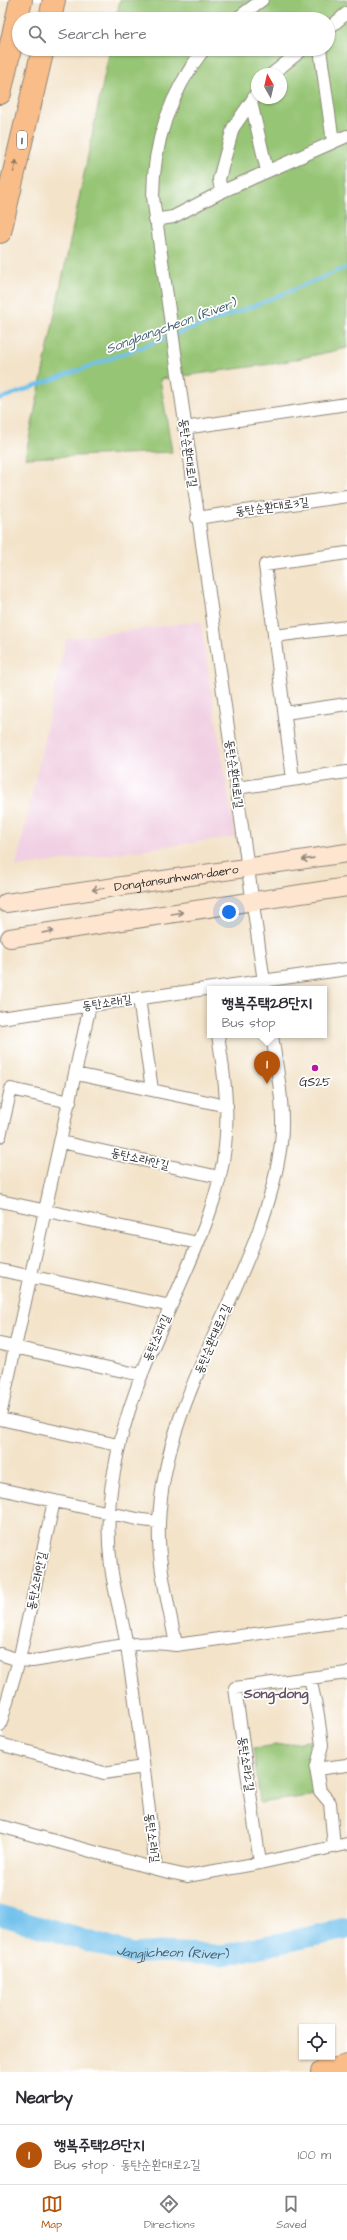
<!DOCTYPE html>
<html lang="en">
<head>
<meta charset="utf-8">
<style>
  body { margin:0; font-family:"Architects Daughter","Poor Story",sans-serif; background:#f7f7f7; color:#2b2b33 }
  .controls { position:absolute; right:12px; bottom:12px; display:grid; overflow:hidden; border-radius:0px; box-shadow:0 1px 3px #0004 }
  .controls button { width:36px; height:36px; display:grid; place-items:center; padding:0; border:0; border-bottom:1px solid #e1e1e2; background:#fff; color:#2b2b33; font:20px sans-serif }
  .compass { position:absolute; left:251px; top:68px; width:36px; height:36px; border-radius:50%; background:#fff; box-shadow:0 1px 3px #0004; rotate:352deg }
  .you { position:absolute; left:229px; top:912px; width:14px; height:14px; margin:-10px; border:3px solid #fff; border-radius:50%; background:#1a73e8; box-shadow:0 0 0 6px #1a73e833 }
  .badge { display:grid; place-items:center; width:26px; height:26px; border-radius:50%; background:#b45309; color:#fff; font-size:13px; font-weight:700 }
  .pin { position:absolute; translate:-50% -33px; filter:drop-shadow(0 1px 2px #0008) }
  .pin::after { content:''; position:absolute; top:21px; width:14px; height:12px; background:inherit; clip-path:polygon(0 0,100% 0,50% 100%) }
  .popup { position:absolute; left:207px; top:986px; width:120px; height:52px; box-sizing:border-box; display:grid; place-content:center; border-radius:0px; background:#fff; filter:drop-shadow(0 1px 3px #0005); font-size:13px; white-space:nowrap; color:#7c7c81 }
  .popup b { font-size:15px; color:#2b2b33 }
  .popup::after { content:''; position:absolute; left:50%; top:100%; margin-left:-8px; border:8px solid transparent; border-top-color:#fff }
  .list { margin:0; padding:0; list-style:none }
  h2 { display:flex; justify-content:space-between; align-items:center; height:52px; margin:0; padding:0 16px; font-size:17px }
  h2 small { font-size:13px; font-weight:400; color:#7c7c81 }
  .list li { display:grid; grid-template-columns:26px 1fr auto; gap:12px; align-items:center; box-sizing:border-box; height:60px; padding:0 16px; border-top:1px solid #e1e1e2 }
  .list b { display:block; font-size:15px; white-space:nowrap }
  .list p { margin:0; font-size:13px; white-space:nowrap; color:#7c7c81 }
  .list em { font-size:13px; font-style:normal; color:#7c7c81 }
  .icon { flex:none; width:22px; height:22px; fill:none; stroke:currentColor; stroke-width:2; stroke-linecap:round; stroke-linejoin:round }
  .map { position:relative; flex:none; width:347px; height:2072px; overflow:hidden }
  .search { position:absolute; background:#fff; box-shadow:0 1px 3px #0004; left:12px; right:12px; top:12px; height:44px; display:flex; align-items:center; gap:10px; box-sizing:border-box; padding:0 14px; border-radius:22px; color:#7c7c81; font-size:15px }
  .sheet { height:112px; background:#fff }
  nav { display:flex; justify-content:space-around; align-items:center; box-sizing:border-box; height:56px; border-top:1px solid #e1e1e2; background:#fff; font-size:11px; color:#7c7c81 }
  nav a { display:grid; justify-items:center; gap:2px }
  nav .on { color:#b45309 }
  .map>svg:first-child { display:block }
  .built { fill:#f1d0e3 }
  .green { fill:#96c574; stroke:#607850; fill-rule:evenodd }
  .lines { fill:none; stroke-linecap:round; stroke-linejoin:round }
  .stream { stroke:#71c1ec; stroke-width:3.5 }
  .river { stroke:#71c1ec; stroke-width:21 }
  .minor-casing { stroke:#8f877a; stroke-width:14 }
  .secondary-casing { stroke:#8f877a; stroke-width:20 }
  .primary-casing { stroke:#8f877a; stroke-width:22 }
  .motorway-casing { stroke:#8f877a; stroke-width:24 }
  .minor { stroke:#fff; stroke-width:12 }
  .secondary { stroke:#fde5d0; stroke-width:18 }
  .primary { stroke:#f9bd89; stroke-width:20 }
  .motorway { stroke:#f9bd89; stroke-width:22 }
  .oneway { stroke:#92745a }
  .oneway2 { stroke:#94887e }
  .poi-dot { fill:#b5179e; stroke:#fff; stroke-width:1.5 }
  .labels { text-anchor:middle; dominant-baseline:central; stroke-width:3.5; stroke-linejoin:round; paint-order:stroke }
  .shield { fill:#fff; stroke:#6b6b6b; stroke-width:1 }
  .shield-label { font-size:11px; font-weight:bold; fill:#2b2b2b }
  .street-label { font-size:12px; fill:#2b2b2b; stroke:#fff }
  .poi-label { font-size:12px; fill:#2b2b2b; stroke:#fff }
  .water-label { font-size:13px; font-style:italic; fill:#44606f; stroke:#fff }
  .quarter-label { font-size:14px; font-weight:bold; fill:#625163; stroke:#fff }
</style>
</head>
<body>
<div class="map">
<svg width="347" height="2072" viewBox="0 0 347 2072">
  <rect width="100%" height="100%" fill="#fff"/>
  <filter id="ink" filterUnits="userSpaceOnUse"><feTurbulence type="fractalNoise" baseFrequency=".025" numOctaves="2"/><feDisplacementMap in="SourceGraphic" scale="8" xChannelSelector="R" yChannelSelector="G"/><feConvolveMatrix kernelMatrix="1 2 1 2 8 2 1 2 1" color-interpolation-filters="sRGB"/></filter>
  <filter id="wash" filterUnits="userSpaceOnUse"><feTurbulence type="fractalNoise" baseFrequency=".012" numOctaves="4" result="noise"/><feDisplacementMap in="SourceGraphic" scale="16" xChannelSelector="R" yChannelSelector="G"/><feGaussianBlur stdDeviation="0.9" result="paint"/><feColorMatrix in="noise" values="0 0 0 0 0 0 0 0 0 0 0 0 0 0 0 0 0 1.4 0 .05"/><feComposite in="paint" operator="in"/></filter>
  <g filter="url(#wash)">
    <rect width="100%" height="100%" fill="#f3e3c9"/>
    <path class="built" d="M200 621 235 837 16 867 66 639Z"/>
    <path class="green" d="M120 0H347V348L279 363 160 379 172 452 25 458 110 49H328V19H116ZM257 74H281V98H257Z
      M316 1740 317 1745 312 1764 316 1795 260 1803 253 1748Z"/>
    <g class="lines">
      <path class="stream" d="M0 399 259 304 347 267"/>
      <path class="river" id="s1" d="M0 1915 132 1954 161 1952 223 1955 347 1929"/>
    </g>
  </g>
  <g filter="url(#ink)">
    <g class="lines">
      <g class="minor-casing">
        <path id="minor" d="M236 19 262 0
          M328 29 347 13
          M204 49C170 93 153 142 153 197L265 989
          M320 49 333 142
          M272 74 303 49
          M257 92 251 102 267 171
          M221 192 219 179 233 128 251 102
          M155 220 173 217 221 192 347 136
          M184 428 347 404
          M197 518 347 496
          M274 636 347 627
          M285 713 347 704
          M293 779 265 565 347 553
          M236 788 347 772
          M139 998 152 1090
          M0 1018 347 969
          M76 1074 227 1106
          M0 1136 11 1089 70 1102
          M61 1142 219 1177
          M0 1201 198 1243
          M0 1270 171 1306
          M0 1344 141 1375
          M0 1416 90 1005
          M0 1419 118 1445
          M0 1489 142 1520 159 1522
          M176 1645C169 1605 157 1564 159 1523 164 1387 264 1276 281 1143 285 1107 277 1070 272 1035
          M0 1654 19 1660 32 1661C79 1655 129 1638 176 1645L347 1621
          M347 1673 235 1688 260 1863 347 1844
          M310 1678 318 1715 322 1745 316 1769 320 1791 330 1803 334 1847
          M0 1725 19 1660 54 1501
          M0 1744 104 1773 143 1767
          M316 1769 347 1765
          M0 1826 156 1869C147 1795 139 1720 127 1647 123 1620 114 1593 111 1566 107 1535 108 1502 114 1472 125 1403 156 1341 183 1278 202 1235 220 1193 225 1147 229 1109 224 1072 218 1035
          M156 1869 187 1876 260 1863"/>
      </g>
      <g class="secondary-casing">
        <g id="secondary">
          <path id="s2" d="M6 903 347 853"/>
          <path d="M10 938 347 887"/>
        </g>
      </g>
      <g class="primary-casing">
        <path id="primary" d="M321 2072 347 2065"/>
      </g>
      <g class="motorway-casing">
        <path id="motorway" d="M50 19 54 0
          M0 93 21 0
          M0 232 43 49"/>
      </g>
      <use href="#minor" class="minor"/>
      <use href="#secondary" class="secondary"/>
      <use href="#primary" class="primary"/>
      <use href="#motorway" class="motorway"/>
    </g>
    <defs><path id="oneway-shaft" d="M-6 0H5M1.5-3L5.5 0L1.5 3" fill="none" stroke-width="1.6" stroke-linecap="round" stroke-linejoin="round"/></defs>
    <use class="oneway" href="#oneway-shaft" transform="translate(15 166) rotate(-77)"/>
    <g class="oneway2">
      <use href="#oneway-shaft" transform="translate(308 859) rotate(172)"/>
      <use href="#oneway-shaft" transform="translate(98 889) rotate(172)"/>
      <use href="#oneway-shaft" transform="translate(177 913) rotate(-9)"/>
      <use href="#oneway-shaft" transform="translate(48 932) rotate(-9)"/>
    </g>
  </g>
  <circle class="poi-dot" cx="315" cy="1068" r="4"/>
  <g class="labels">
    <rect class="shield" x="17" y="131" width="10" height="18" rx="3"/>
    <g class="shield-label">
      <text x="22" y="140">1</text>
    </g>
    <g class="street-label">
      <text transform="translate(188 453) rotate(82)">동탄순환대로1길</text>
      <text transform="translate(272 507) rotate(-8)">동탄순환대로3길</text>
      <text transform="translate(234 774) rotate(82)">동탄순환대로1길</text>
      <text stroke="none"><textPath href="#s2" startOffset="172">Dongtansunhwan-daero</textPath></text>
      <text transform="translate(107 1003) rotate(-8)">동탄소라1길</text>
      <text transform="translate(140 1159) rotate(13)">동탄소라1안길</text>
      <text transform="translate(157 1338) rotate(-66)">동탄소라1길</text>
      <text transform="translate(213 1339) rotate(-67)">동탄순환대로2길</text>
      <text transform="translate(37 1581) rotate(-78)">동탄소라1안길</text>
      <text transform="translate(246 1764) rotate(82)">동탄소라2길</text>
      <text transform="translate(152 1838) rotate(83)">동탄소라1길</text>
    </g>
    <g class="poi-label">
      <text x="315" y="1082">GS25</text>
    </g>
    <g class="water-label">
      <text transform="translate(171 326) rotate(-20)">Songbangcheon (River)</text>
      <text stroke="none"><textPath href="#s1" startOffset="178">Jangjicheon (River)</textPath></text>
    </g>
    <g class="quarter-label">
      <text x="276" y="1694">Song-dong</text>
    </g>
  </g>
</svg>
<div class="controls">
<button><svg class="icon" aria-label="locate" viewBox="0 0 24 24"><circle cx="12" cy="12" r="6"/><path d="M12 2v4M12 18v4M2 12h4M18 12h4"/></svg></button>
</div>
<svg class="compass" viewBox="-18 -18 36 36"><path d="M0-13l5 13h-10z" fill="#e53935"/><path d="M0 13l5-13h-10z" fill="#7c7c81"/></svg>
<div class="you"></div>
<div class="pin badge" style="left:267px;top:1084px">1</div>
<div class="popup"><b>행복주택28단지</b>Bus stop</div>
<div class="search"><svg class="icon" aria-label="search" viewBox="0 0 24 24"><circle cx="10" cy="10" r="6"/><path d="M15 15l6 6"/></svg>Search here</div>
</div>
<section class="sheet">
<h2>Nearby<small></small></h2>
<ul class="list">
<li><span class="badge">1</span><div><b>행복주택28단지</b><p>Bus stop · 동탄순환대로2길</p></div><em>100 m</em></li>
</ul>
</section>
<nav>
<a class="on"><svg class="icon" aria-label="map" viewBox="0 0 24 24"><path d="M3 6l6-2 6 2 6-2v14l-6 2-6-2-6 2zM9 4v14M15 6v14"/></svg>Map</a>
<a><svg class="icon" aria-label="directions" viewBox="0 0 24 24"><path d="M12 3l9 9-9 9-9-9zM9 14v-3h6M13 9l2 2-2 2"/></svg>Directions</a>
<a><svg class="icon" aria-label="saved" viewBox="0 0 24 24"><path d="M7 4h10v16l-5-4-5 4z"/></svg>Saved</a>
</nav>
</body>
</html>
